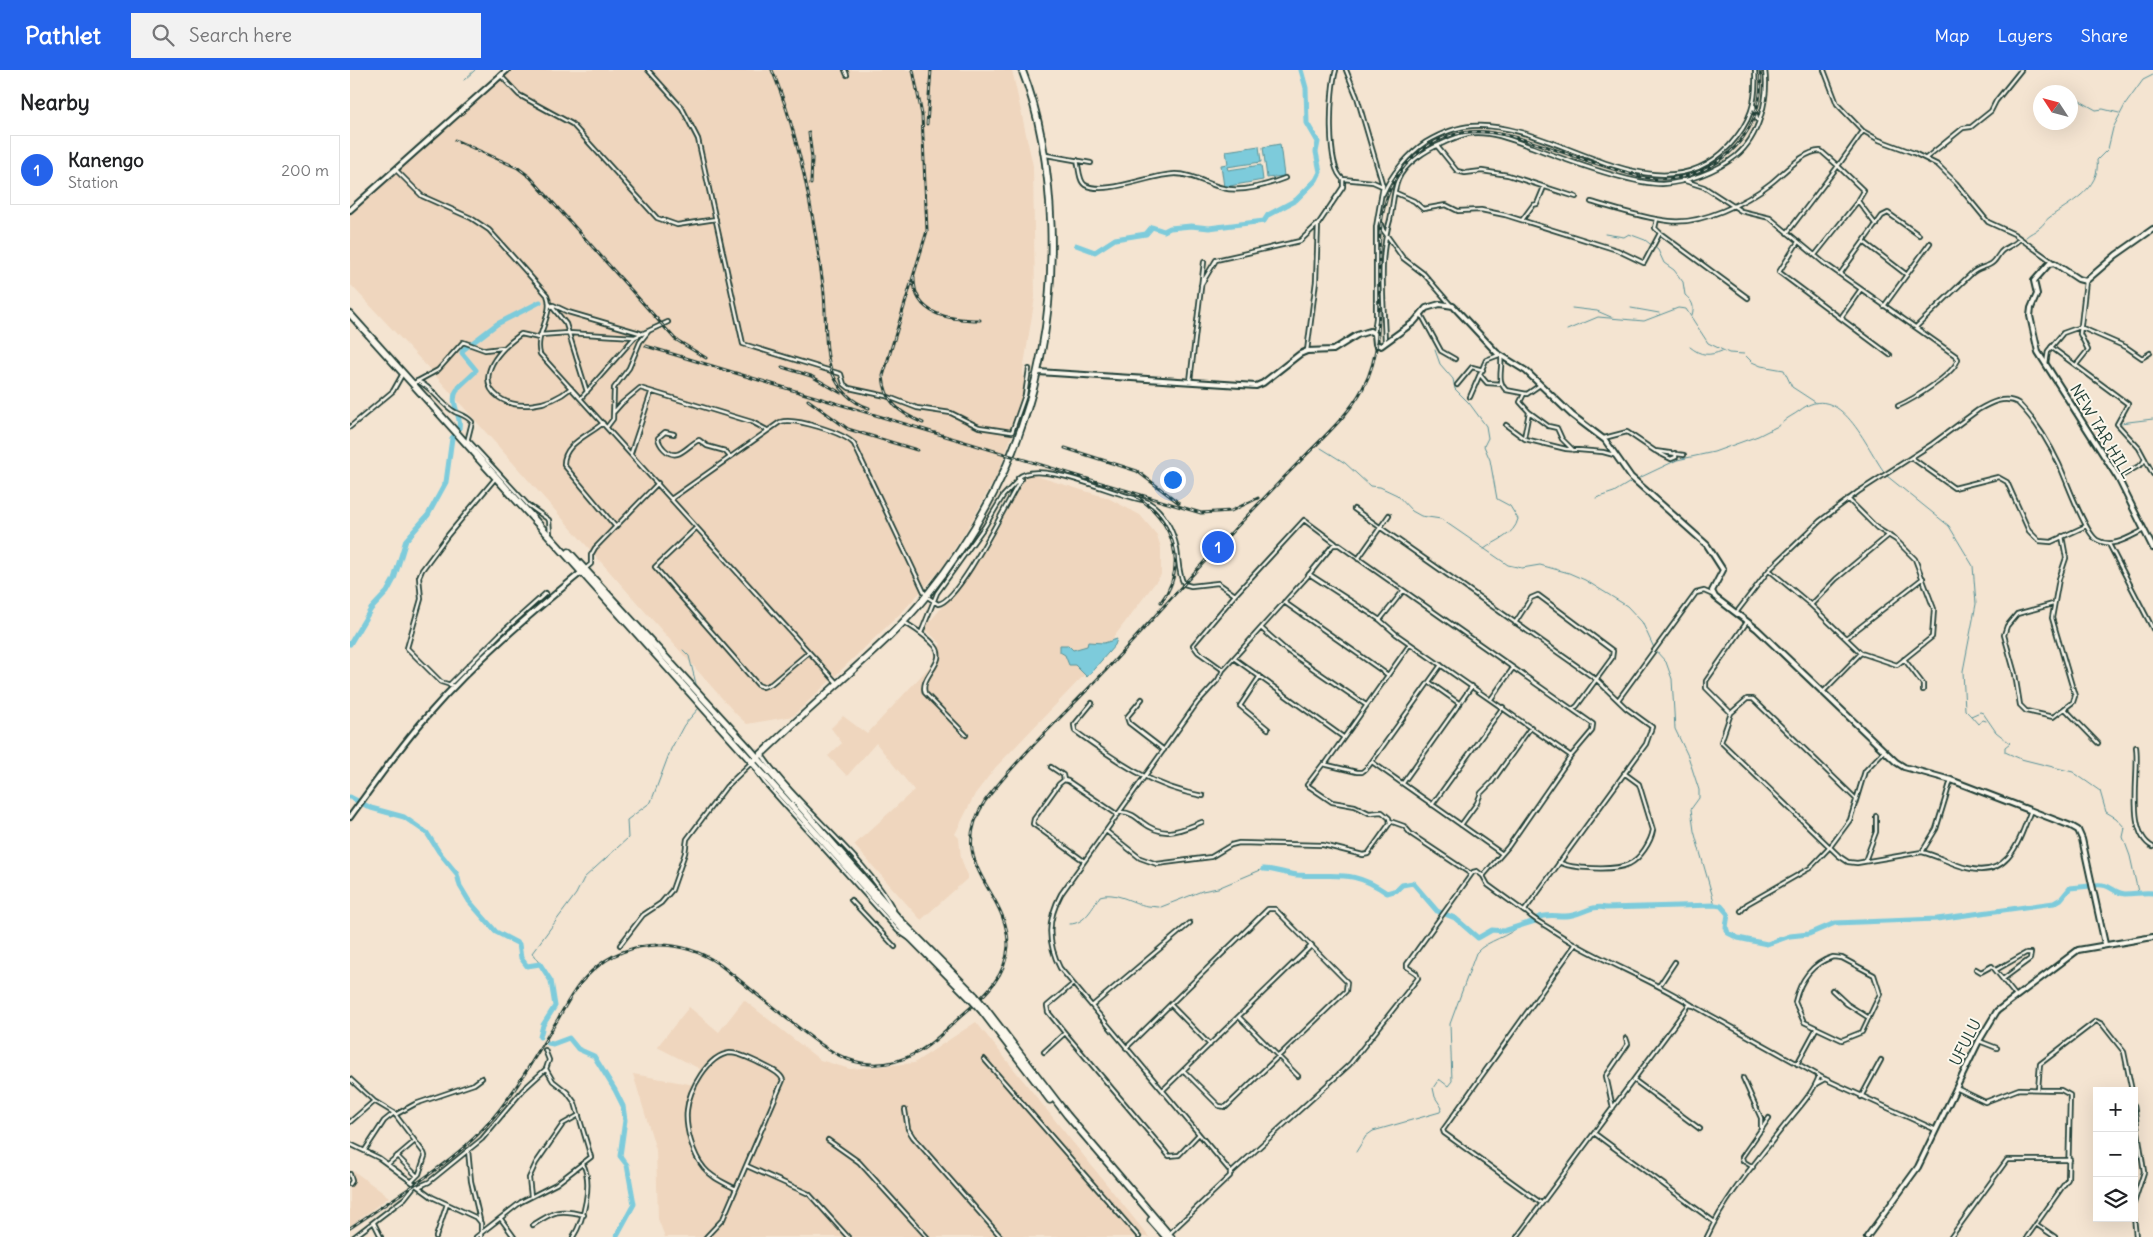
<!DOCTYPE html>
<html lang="en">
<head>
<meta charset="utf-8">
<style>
  body { margin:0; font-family:Delius,sans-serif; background:#f2f2f2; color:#202124 }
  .controls { position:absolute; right:15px; bottom:15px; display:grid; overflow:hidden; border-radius:0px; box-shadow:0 5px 20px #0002 }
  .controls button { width:45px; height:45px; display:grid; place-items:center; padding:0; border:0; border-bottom:1px solid #e0e0e0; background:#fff; color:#202124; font:25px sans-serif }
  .compass { position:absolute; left:1683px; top:15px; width:45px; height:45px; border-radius:50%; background:#fff; box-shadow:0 5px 20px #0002; rotate:306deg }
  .you { position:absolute; left:822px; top:409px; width:18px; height:18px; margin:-12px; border:4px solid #fff; border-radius:50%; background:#1a73e8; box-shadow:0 0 0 8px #1a73e833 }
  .badge { display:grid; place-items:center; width:32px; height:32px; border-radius:50%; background:#2563eb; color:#fff; font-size:16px; font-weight:700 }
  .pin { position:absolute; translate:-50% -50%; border:2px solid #fff; box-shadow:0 1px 5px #0006 }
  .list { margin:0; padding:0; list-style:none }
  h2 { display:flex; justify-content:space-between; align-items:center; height:65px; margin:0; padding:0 20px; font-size:21px }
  h2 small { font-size:16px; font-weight:400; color:#757577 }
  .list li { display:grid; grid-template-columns:32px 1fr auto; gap:15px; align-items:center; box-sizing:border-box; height:70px; margin:0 10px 10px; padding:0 10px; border:1px solid #e0e0e0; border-radius:0px }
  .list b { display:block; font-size:19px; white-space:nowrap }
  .list p { margin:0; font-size:16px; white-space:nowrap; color:#757577 }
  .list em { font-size:16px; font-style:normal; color:#757577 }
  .icon { flex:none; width:28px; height:28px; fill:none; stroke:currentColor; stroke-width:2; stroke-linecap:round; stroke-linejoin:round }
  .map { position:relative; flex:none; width:1803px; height:1167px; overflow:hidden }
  header { display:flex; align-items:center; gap:30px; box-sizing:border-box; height:70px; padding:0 25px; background:#2563eb; color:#fff }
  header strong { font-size:24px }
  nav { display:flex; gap:28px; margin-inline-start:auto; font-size:18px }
  .search { width:350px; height:45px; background:#f2f2f2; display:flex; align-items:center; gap:12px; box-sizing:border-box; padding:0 18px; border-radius:0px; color:#757577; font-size:19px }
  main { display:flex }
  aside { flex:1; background:#fff }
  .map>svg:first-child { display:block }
  .built { fill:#efd6be }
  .water { fill:#7dcbdb; stroke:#579298 }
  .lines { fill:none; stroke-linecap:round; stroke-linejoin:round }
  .stream { stroke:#579298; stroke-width:1 }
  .river { stroke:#7dcbdb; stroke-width:5 }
  .street-casing { stroke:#1f3d34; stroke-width:6 }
  .secondary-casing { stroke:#1f3d34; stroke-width:8 }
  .highway-casing { stroke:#1f3d34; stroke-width:9 }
  .street { stroke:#fbf7ec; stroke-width:2.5 }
  .secondary { stroke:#fbf7ec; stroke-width:4 }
  .highway { stroke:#fbf7ec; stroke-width:5.5 }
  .rail-casing { stroke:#1f3d34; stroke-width:3 }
  .rail { stroke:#fbf7ec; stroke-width:1; stroke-dasharray:4; stroke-linecap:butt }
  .highway-bridge-casing { stroke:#1f3d34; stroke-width:9; stroke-linecap:butt }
  .highway-bridge { stroke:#fbf7ec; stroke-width:5.5 }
  .labels { text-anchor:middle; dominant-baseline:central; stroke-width:4; stroke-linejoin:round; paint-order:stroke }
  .street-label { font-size:16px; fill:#1f3d34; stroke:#fbf7ec }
</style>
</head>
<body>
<header>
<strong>Pathlet</strong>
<div class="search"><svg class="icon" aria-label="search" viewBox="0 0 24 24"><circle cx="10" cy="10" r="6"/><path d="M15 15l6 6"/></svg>Search here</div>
<nav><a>Map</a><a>Layers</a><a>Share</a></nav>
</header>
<main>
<aside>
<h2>Nearby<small></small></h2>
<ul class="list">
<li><span class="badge">1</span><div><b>Kanengo</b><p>Station</p></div><em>200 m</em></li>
</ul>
</aside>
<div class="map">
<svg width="1803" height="1167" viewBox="0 0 1803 1167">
  <rect width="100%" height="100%" fill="#f4e4d1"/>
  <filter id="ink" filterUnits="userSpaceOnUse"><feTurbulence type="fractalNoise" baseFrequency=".02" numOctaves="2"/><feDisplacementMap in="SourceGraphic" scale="10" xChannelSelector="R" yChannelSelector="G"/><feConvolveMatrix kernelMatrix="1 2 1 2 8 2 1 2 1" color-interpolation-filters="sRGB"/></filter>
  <g filter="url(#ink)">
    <path class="built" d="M159 0H662L683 96 685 227 673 301 676 326 649 401 619 456 592 498 554 540 443 646 397 654 386 644 84 304 0 214V142Z
      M676 403 758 428 790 445 807 465 811 478V505L738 601 645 698 625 724 605 764 609 768 611 788 618 808 571 850 504 775 564 720 526 673 497 706 478 686 492 673 481 658 493 646 517 664 585 591V582L591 574 574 558 601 527 641 471Z
      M394 930 470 990 500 999 564 993 626 952 799 1167H315L308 1149 306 1080 283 1004 345 1015 350 999 307 977 339 937 369 962Z
      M5 1102 39 1127 0 1156V1104Z"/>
    <path class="water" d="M930 74 934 106 917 108 913 77Z
      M909 76 911 92 877 97 878 100 911 95 913 110 874 117 871 95 878 94 876 81Z
      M767 569 765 575 737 607 725 595H719L715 585 710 582V575H718L723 580 737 576 738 572 754 573Z"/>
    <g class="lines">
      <path class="stream" d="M114 10 125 0
        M1720 35 1730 31 1746 40 1753 39 1769 43
        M1255 164 1274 167 1279 164 1295 170 1308 180 1314 193 1324 200 1333 212 1335 225C1342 231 1345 236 1342 245
        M1676 167C1680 163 1685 162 1689 158 1694 155 1695 150 1700 147 1719 133 1751 119 1747 90L1758 79 1763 58 1775 35 1793 10 1803 5
        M1222 238 1247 241 1261 247
        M1281 238 1309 243
        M1217 260 1248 247 1294 251 1328 238 1336 239 1358 273 1379 283 1394 284 1402 292 1411 296 1434 300 1442 317 1465 332
        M1340 277C1351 286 1359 286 1372 281
        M1085 280 1090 294 1103 309 1105 319 1119 333 1136 356 1138 368 1134 376 1140 390 1147 429 1160 436 1168 449C1164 466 1146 470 1134 479
        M1433 352C1438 347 1444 345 1449 341 1490 308 1516 378 1535 403
        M1770 353 1803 349
        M971 378 995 393 1020 416 1030 417 1047 425 1062 441 1071 446 1091 449 1158 495 1172 498 1190 495 1219 503 1235 510 1277 536 1292 552 1305 580 1316 592 1322 609 1325 659 1338 686 1349 720V728L1341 739 1344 761 1365 835
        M1537 406 1599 456 1623 496 1626 534 1613 601 1615 640 1621 646 1630 642 1633 643 1646 662 1660 673 1655 677V682L1671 689 1723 702 1750 721 1756 742 1766 748 1775 758 1773 767 1780 786 1788 822
        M1287 409 1327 390 1364 382 1408 366 1430 355
        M1246 428 1264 422 1282 411
        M333 580 339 586 347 618
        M1621 646 1628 654 1633 650 1636 651
        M798 836 809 837
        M811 837 852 821 868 818 913 799
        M720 854C735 854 743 837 750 826 766 821 782 833 797 836
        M190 894 182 883 226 824 234 808 278 768 277 750 301 732 321 679 334 655 349 638
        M1006 1082 1016 1066 1023 1061 1090 1042 1092 1038 1085 1027 1083 1018 1089 1009 1098 1016 1102 1011 1100 954 1126 883C1138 869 1159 868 1171 854"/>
      <path class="river" d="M726 175 745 182 765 169 796 164 802 157 814 161 820 158 841 156 859 158 914 151 918 145 946 130 966 110 970 102 966 82 968 72 957 53 956 18 951 0
        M126 300 112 283 113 280 147 254 190 232
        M109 317 124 303
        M107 320C98 333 114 347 108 362
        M0 574 21 539 37 522 44 509 56 470 78 445 96 412 102 368 105 365
        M0 727 21 738 54 747 77 763 89 782 107 804 110 816 119 831 146 862 169 874 171 888 177 896 190 894 201 911 205 936 193 955 190 967
        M913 799C920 798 937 804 947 805 986 808 1001 798 1037 823L1047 820 1052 815 1063 813 1087 841 1105 848 1128 868 1142 860 1154 861 1185 851
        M1745 815C1760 813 1763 823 1775 824 1785 824 1793 822 1803 823
        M1187 848C1196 844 1204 846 1214 846 1230 847 1240 834 1256 838L1365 835 1371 836 1378 844 1376 857 1378 863 1388 868 1417 874 1440 866 1459 864 1485 853 1587 849 1704 833 1711 829 1720 818 1740 816
        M198 973 203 974 219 968 228 979 244 986 265 1020 273 1036 275 1050 270 1086 277 1095 284 1134 266 1167"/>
      <g class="street-casing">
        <path id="street" d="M298 0 332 38 348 69 393 274 491 304 494 314 499 318 536 326 567 338 601 343 629 357 662 362 675 325 679 299
          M495 0 497 5
          M986 0C980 19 976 98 993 109L1023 112 1032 116
          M996 0 1007 27 1033 116 1026 157V248L1024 263
          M1474 0 1487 34 1513 61 1529 70 1564 83 1588 95 1606 113 1638 152 1664 164 1704 193
          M151 6 169 25 222 54 307 148 327 155 366 149
          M1404 36 1407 50
          M1087 76 1107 101 1115 103 1132 101 1158 105 1226 127
          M696 85 741 93
          M1576 88 1613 58 1621 57 1641 41 1646 31 1671 0
          M727 90C729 98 729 111 735 115 755 126 802 104 825 104 843 104 856 114 873 118 892 123 917 115 935 108
          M46 100 72 126 121 148 139 160 197 225C205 244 184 264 190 284L487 613
          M1332 110 1354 117 1391 141 1420 148 1474 193 1606 286 1608 289C1605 304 1562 330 1548 336
          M1046 123 1064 131 1073 139 1096 135 1108 141 1131 140 1155 145 1267 180 1294 193 1310 163
          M1033 124C1041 105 1058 84 1076 72 1090 64 1105 57 1122 56 1206 50 1306 153 1379 76 1401 52 1407 32 1405 0
          M1241 132C1266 139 1292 148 1319 151 1351 155 1396 133 1421 113 1434 103 1454 80 1471 81L1488 96 1513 61
          M1028 146 1033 160 1053 188 1074 204 1100 234
          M1307 149 1305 158 1310 163 1398 228
          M1172 150 1183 135 1187 134 1194 117
          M1437 163 1488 96 1514 121 1508 131
          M1448 172 1429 202 1493 250
          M1514 172 1557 205
          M1465 185 1508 131 1526 155
          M1490 204 1532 146 1538 143 1569 165
          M851 215 866 190 950 171 969 153 993 117V109
          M1511 219 1492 246 1493 250 1540 285
          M199 233 216 254 237 322
          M203 235 218 242 290 263
          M1534 236 1580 173
          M1071 244 1091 281 1105 289
          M1566 257 1621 204C1627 198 1632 198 1639 195 1647 192 1647 184 1653 180 1659 176 1664 175 1670 169
          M190 265 218 263 285 267
          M189 268 171 264C93 320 173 359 221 318
          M1035 273C1034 233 1028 189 1040 150 1043 137 1043 122 1048 110 1054 94 1076 80 1091 74 1102 69 1115 63 1127 63 1147 63 1164 71 1182 77 1213 89 1281 114 1312 114 1336 113 1367 101 1386 86 1409 67 1419 29 1415 0
          M1701 277 1778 334 1767 354 1789 378 1803 404
          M957 281 966 211 968 154
          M1151 286C1153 299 1146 310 1156 320L1177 324 1190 315
          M1696 294 1698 281 1713 263 1730 257 1776 277 1792 288 1800 283
          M1726 295 1738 280 1730 264 1736 211
          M1131 306 1137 313 1152 314
          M67 311C83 317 90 334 105 342 112 345 117 346 122 352L117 372
          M840 311 854 192
          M64 313 88 300 113 272 135 280 152 278
          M1107 315 1122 297 1133 300
          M1120 327 1136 290 1149 285
          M231 328 285 267 318 252
          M264 342 272 333 290 318 402 352 417 360
          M1179 342 1198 356 1207 358 1212 369 1223 380
          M253 353C238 366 213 374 214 395L265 456
          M1156 355 1175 369 1216 379 1253 382 1264 385
          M0 357 43 321 52 305
          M257 357 263 349 264 318 279 298 290 272 298 262
          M324 364 315 362 308 368C309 373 310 375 314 379 328 393 336 376 349 370L357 376 375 381 380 387
          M1174 368 1179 342 1170 332 1174 324
          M1254 368 1277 362 1305 381 1334 385
          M118 370 178 435 199 450 200 463
          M1307 382 1321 389 1326 387 1325 383
          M281 383 301 323
          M126 388 186 454
          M1562 388 1604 418 1648 407 1657 412 1679 461 1689 471 1701 472 1736 456
          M668 408C689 388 765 426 793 430 812 436 824 462 827 480 829 492 828 503 834 514L841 516 868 513 885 525 843 575 848 582 873 600
          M1768 408 1792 394 1795 389
          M321 429 430 352C445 347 494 363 504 374L576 526 588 534C609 532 658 430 671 409
          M1004 439 1247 610 1276 638 1302 657 1296 674 1175 840C1179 847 1191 853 1199 858 1245 889 1295 906 1342 935
          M346 458 305 497 408 615 413 617 421 614 459 582
          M1759 474 1803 559
          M1008 489 1039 445
          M235 499 241 494V485L245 478 308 413
          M1419 500 1461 535 1511 583 1547 595 1582 567 1584 539 1565 489 1546 470 1527 458 1498 429
          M959 504 1030 550 1053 521
          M885 525 954 450 985 473
          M934 532 1038 605
          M1703 534 1667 544 1657 556 1654 565 1665 604 1670 635 1676 641 1703 647 1723 632 1725 626 1702 548 1709 509 1716 488 1712 466
          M1461 535 1486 509 1539 465
          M1386 543 1419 500 1470 451 1508 422 1582 374 1628 340C1640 333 1655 325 1668 333 1685 350 1699 373 1709 394 1716 409 1735 463 1747 470 1763 479 1779 467 1794 460
          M1030 550 1046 564 1221 686
          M554 552C565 559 577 566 585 576 598 592 569 606 575 623L616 665
          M1397 552 1356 611V618L1381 643 1371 672 1489 786 1498 792 1507 793 1572 782 1586 759 1601 710
          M1165 553 1181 528 1188 525 1263 581 1262 588 1227 636 1223 639
          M911 558 936 580 1016 635
          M571 563 587 523 635 456 653 426 670 408
          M1496 568 1573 508
          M885 589 993 667
          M1554 589 1573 614V620
          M910 606 890 636 918 659
          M1079 612 1110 634
          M99 615 150 564 196 523
          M104 616 91 612 57 578 71 529 69 507 72 500 98 465 144 410
          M1473 622 1511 583
          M792 629 777 647 779 653 814 680
          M1141 629 1163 598
          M1268 630 1346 523 1354 521 1363 525
          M742 633 724 655 725 661C765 690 803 718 853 726
          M1715 639 1748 673
          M1381 643 1397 629H1403L1506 729
          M1786 677C1790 703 1775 763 1803 777
          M412 685C450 740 512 783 544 840
          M1022 692 1151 783
          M976 693 1060 574
          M701 697 713 705 714 710
          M407 702 415 713 548 861 560 869
          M1053 713 1122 616
          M1082 735 1153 637
          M771 742C780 742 786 747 792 752 814 769 829 761 852 752
          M1040 751 1054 756 1061 764 1121 804
          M1111 755 1127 733 1131 723 1142 712 1181 657
          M756 761 790 788 807 794 861 787 881 775 889 773 973 775 1013 785 1018 784 1040 753 1039 748 1032 742 1019 743 1005 736 982 732 957 715 973 694 1007 702H1012L1018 697 1091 595
          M1572 782C1588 786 1601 794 1617 798 1659 809 1669 771 1681 740
          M734 791 683 754 684 749 709 714 714 710 718 711 768 745
          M1515 791 1526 762V746
          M1209 792C1221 799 1265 801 1279 794 1290 789 1301 772 1303 760L1289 714 1274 703
          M501 830 545 877
          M1391 841 1397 834 1460 798 1480 777 1500 750 1515 701 1534 681
          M270 875 293 845 311 833 322 820 335 783 337 769 376 717 401 693
          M1483 887 1492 888 1524 905 1530 924 1512 962 1492 970 1454 952 1445 932C1450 911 1462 893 1483 887Z
          M1626 899 1631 902 1642 896 1666 926
          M1646 900 1676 883H1681L1680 889 1653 909
          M723 914 697 936 698 942 715 963 819 1086 829 1085 849 1064
          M1309 916 1325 892
          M1482 920 1497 934 1519 948
          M821 935 860 975
          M742 936 840 853
          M889 947 948 1006
          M1629 971 1647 978
          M776 978 918 839H925L997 912 996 921 876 1037 869 1036 834 1001
          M694 982 715 963
          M634 989 789 1167
          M1447 994 1466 959
          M1393 1008 1411 1048V1060
          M0 1009 24 1031 44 1043 74 1083 75 1086 69 1104 62 1111
          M1284 1010 1350 1059
          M1466 1014 1475 1009
          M1606 1018 1635 1032 1669 1019 1711 1020 1720 1025 1718 1109 1677 1167
          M1688 1019 1690 994 1746 951 1752 954 1774 982 1782 1021
          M813 1020 962 875
          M1511 1027 1531 990
          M1784 1035 1794 1102 1784 1133
          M1263 1038 1256 1006 1278 974 1276 968
          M555 1040 558 1059 563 1067 651 1167
          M45 1045 65 1034 124 1014 132 1008
          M0 1052 24 1031
          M1244 1063 1363 1151
          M478 1070 509 1092 577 1167
          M0 1074 29 1088 82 1127 127 1148 131 1153V1167
          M15 1080 34 1051 44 1043
          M118 1080 121 1111 130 1150
          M47 1086 67 1106
          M38 1094 65 1071
          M397 1096 459 1124 498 1167
          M1403 1097 1393 1091 1392 1087 1419 1048
          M881 1103 1000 994 1068 908 1066 903 1057 897V894L1123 802 1127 801 1133 806 1138 815 1175 842
          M0 1104 2 1111 0 1114
          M70 1116 79 1112 132 1069 173 1020 196 999 199 990 195 980
          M181 1126 179 1108 186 1093 213 1054 229 1045
          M1191 1133 1094 1063 1093 1060 1225 875
          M1784 1147 1786 1167
          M151 1149 164 1167
          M24 1153 31 1167
          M1686 1154 1705 1167
          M183 1155C203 1142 208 1138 234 1145
          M819 1164 880 1106V1101L710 898C697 872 697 850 711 824L847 633 868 610 873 600 957 507 983 475H989L1243 654 1242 661 1221 686 1158 777 1133 806
          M4 1167 55 1128 66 1114
          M86 1167 97 1134
          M126 1167 171 1132 206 1114 241 1087 225 1033 217 1022 203 1011 196 999
          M223 1167C234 1150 243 1113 233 1094
          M356 1167 373 1149 433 1010C430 1002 417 997 409 993 400 989 390 983 380 983 358 985 339 1020 337 1040 335 1058 343 1085 354 1098 362 1108 375 1113 386 1119
          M1167 1167 1339 935 1344 936 1475 1009 1586 1060
          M1357 1167C1376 1126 1406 1092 1434 1056 1446 1041 1463 1024 1469 1006
          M1601 1167 1657 1090H1720"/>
      </g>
      <g class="secondary-casing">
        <path id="secondary" d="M0 140 157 0
          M1803 159 1766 185 1736 211 1728 209 1704 193 1699 194 1684 211 1687 224 1681 238 1680 246 1688 282 1768 408 1803 478
          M688 302 906 316 913 313 950 284 957 281 983 280 1007 265 1020 261 1025 264 1026 274 1031 276 1064 252 1076 238 1090 234 1103 236 1147 283 1176 301 1222 345 1255 370 1281 407 1357 475 1373 500 1362 521 1365 527 1407 559 1546 692 1554 697 1601 710 1721 756 1728 760 1732 769 1755 874
          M0 747C26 712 50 676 79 644 125 591 179 545 233 501
          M1517 1167 1568 1097 1629 971 1647 941 1728 880 1803 867"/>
      </g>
      <g class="highway-casing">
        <path id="highway" d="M0 244 498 799 556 863 621 929
          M219 482 398 677 549 849 625 926
          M403 692C430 666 457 641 485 616 517 587 550 559 577 525 663 419 705 295 701 157 699 104 692 50 672 0
          M635 938 717 1045 821 1167
          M632 941 700 1030
          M801 1150 816 1167"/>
      </g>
      <use href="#street" class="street"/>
      <use href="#secondary" class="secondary"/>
      <use href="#highway" class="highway"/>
      <g class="rail-casing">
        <path id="rail" d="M422 0C450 67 463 143 473 215 477 239 473 280 482 302 488 318 502 333 519 338
          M563 0 572 45 577 161 533 306C535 333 550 343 573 353
          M577 54 581 0
          M459 63 462 88 461 114
          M105 70 168 98 180 107 325 269 356 288
          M564 207C563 246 601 250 630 250
          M296 276 851 443 881 441 908 428
          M432 297 461 306 491 323
          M458 330 498 359 567 380
          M715 378 787 401 829 433
          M787 427C824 450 838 497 811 532
          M0 1158C42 1129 100 1095 134 1058 164 1026 185 986 208 949 216 935 224 919 235 908 271 869 326 865 369 894 391 911 412 929 434 946 476 980 512 1013 568 982 583 974 596 960 609 948 631 928 656 909 658 876 659 820 594 795 635 731 671 684 716 643 756 600 803 549 849 496 898 445 917 425 936 405 956 385 977 364 999 344 1013 318 1054 243 994 132 1075 78 1114 51 1153 63 1195 76 1226 87 1258 98 1290 107 1356 120 1418 69 1410 0"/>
      </g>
      <use href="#rail" class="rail"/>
      <g class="highway-bridge-casing">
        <path id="highway-bridge" d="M625 926 635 938
          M621 929 632 941"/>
      </g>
      <use href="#highway-bridge" class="highway-bridge"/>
    </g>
  </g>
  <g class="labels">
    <g class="street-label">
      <text transform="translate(1752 361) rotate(59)">NEW TAR HILL</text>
      <text transform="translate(1615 972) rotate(-63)">UFULU</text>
    </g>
  </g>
</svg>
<div class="controls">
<button>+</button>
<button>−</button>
<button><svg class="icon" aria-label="layers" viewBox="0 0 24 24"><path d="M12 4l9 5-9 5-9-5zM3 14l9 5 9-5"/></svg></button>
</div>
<svg class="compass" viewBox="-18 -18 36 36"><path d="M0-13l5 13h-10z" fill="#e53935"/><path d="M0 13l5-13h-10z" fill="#757577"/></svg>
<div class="you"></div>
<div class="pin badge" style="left:868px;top:477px">1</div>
</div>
</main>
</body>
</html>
